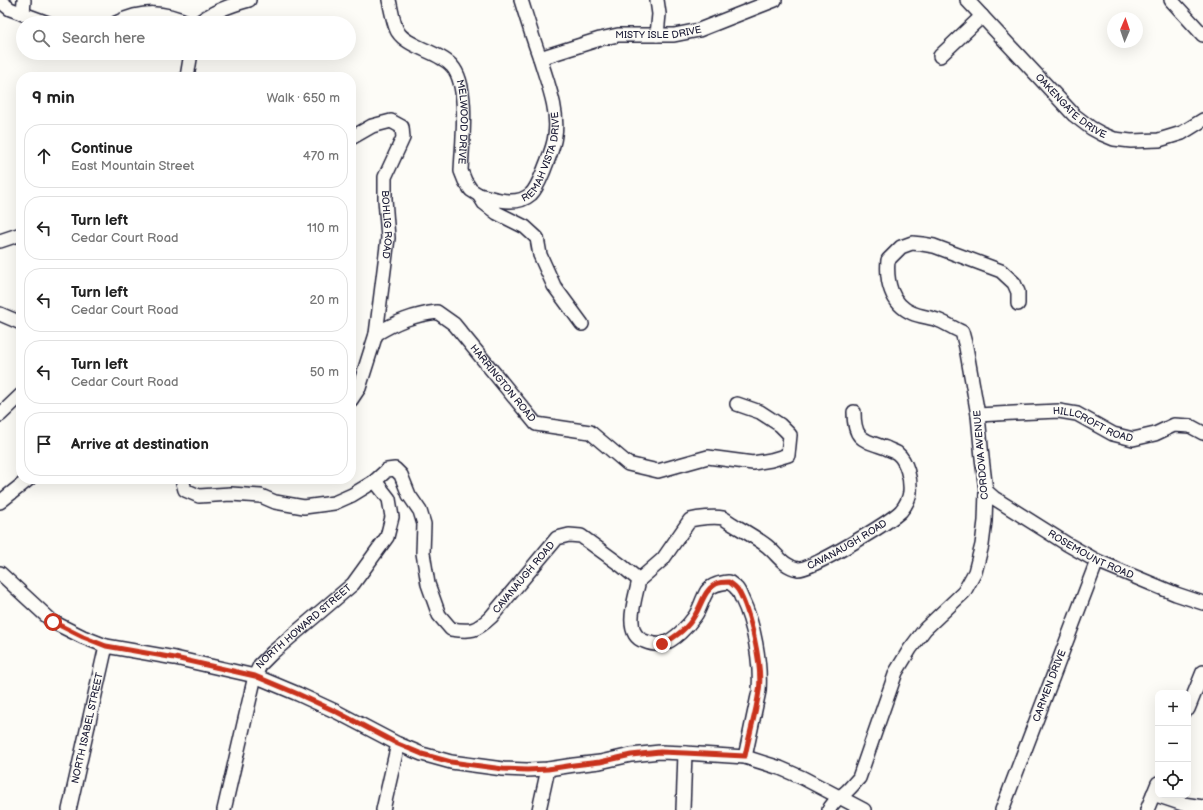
<!DOCTYPE html>
<html lang="en">
<head>
<meta charset="utf-8">
<style>
  body { margin:0; font-family:"Balsamiq Sans",sans-serif; background:#f2f2f2; color:#222 }
  .controls { position:absolute; right:12px; bottom:12px; display:grid; overflow:hidden; border-radius:8px; box-shadow:0 4px 16px #0002 }
  .controls button { width:36px; height:36px; display:grid; place-items:center; padding:0; border:0; border-bottom:1px solid #e0e0e0; background:#fff; color:#222; font:20px sans-serif }
  .compass { position:absolute; left:1107px; top:12px; width:36px; height:36px; border-radius:50%; background:#fff; box-shadow:0 4px 16px #0002; rotate:2deg }
  .stop { position:absolute; width:12px; height:12px; margin:-9px; border:3px solid #c8321e; border-radius:50%; background:#fff }
  .stop.end { background:#c8321e; border-color:#fff; box-shadow:0 1px 4px #0008 }
  .list { margin:0; padding:0; list-style:none }
  h2 { display:flex; justify-content:space-between; align-items:center; height:52px; margin:0; padding:0 16px; font-size:17px }
  h2 small { font-size:13px; font-weight:400; color:#767676 }
  .list li { display:grid; grid-template-columns:26px 1fr auto; gap:12px; align-items:center; box-sizing:border-box; height:64px; margin:0 8px 8px; padding:0 8px; border:1px solid #e0e0e0; border-radius:16px }
  .list b { display:block; font-size:15px; white-space:nowrap }
  .list p { margin:0; font-size:13px; white-space:nowrap; color:#767676 }
  .list em { font-size:13px; font-style:normal; color:#767676 }
  .icon { flex:none; width:22px; height:22px; fill:none; stroke:currentColor; stroke-width:2; stroke-linecap:round; stroke-linejoin:round }
  .map { position:relative; flex:none; width:1203px; height:810px; overflow:hidden }
  .search { position:absolute; background:#fff; box-shadow:0 4px 16px #0002; left:16px; top:16px; width:340px; height:44px; display:flex; align-items:center; gap:10px; box-sizing:border-box; padding:0 14px; border-radius:22px; color:#767676; font-size:15px }
  .panel { position:absolute; background:#fff; box-shadow:0 4px 16px #0002; left:16px; top:72px; width:340px; height:412px; border-radius:16px }
  .map>svg:first-child { display:block }
  .lines { fill:none; stroke-linecap:round; stroke-linejoin:round }
  .minor-casing { stroke:#22223b; stroke-width:16 }
  .minor { stroke:#fdfcf7; stroke-width:13 }
  .route { stroke:#c8321e; stroke-width:5 }
  .labels { text-anchor:middle; dominant-baseline:central; stroke-width:4; stroke-linejoin:round; paint-order:stroke }
  .street-label { font-size:10px; fill:#22223b; stroke:#fdfcf7 }
</style>
</head>
<body>
<div class="map">
<svg width="1203" height="810" viewBox="0 0 1203 810">
  <rect width="100%" height="100%" fill="#fdfcf7"/>
  <filter id="ink" filterUnits="userSpaceOnUse"><feTurbulence type="fractalNoise" baseFrequency=".025" numOctaves="2"/><feDisplacementMap in="SourceGraphic" scale="8" xChannelSelector="R" yChannelSelector="G"/><feConvolveMatrix kernelMatrix="1 2 1 2 8 2 1 2 1" color-interpolation-filters="sRGB"/></filter>
  <g filter="url(#ink)">
    <g class="lines">
      <g class="minor-casing">
        <g id="minor">
          <path id="s1" d="M389 0C391 8 394 27 398 32 407 47 440 52 452 66 470 86 462 144 461 171L465 181 471 190 479 195 484 203 497 213 525 227 537 238 540 255 554 286 582 324"/>
          <path id="s2" d="M967 0 1074 115 1091 128 1102 134 1114 139 1131 141 1159 140 1182 133 1203 120"/>
          <path d="M1171 0 1203 35"/>
          <path d="M0 1 10 9 48 23"/>
          <path d="M23 14 24 0"/>
          <path d="M116 23C142 10 164 11 189 23"/>
          <path d="M198 23C213 11 231 5 249 0"/>
          <path d="M657 35 659 14 657 0"/>
          <path d="M940 56 982 16"/>
          <path id="s3" d="M540 58 600 39 618 35H674L699 30 775 0"/>
          <path d="M187 77 191 53"/>
          <path id="s4" d="M351 138 372 126 391 121 402 127 403 138 385 177V199L388 238 376 334 359 388 351 400"/>
          <path id="s5" d="M479 195C496 199 516 207 531 194 537 188 541 177 544 170 548 159 554 147 555 135 559 110 547 82 540 58 533 39 527 19 521 0"/>
          <path d="M0 241 21 234"/>
          <path d="M0 314 21 323"/>
          <path id="s6" d="M376 334C396 322 413 315 437 312L454 324 536 424 590 432 628 464 658 471 708 457 753 463 771 460 788 455 790 435 780 425 760 412 737 404"/>
          <path d="M0 415 21 395"/>
          <path id="s7" d="M978 415 1014 413 1059 411 1077 414 1113 434 1133 439 1155 434 1174 425 1190 426 1203 433"/>
          <path id="s8" d="M182 479 185 490 199 496 231 494 261 496 275 502 304 507 334 503 352 495 375 481 387 470 395 469 401 475 409 495 420 511 424 524 423 553 428 584 439 615 451 629C472 632 476 631 491 617L557 538 569 535 581 536 622 566 639 580 663 559 690 520C698 518 715 516 723 518 727 520 730 523 734 525 744 531 757 538 767 546 778 555 783 566 798 569 810 571 891 521 901 511 906 505 909 500 910 492 911 480 907 461 897 453 894 451 889 450 886 448 863 440 854 440 854 412"/>
          <path id="s9" d="M986 491 994 498 1067 544 1097 561 1176 594 1203 603"/>
          <path d="M0 502 29 479"/>
          <path d="M0 573 53 622 83 637 106 646 175 658 255 676 298 694 337 712 398 744 422 754 451 762 503 769 527 770 548 769 574 765 600 762 631 755 660 752 685 753 745 757 780 768 803 778 864 810"/>
          <path d="M639 580C636 596 622 634 644 641 649 643 656 645 662 644 674 641 688 626 695 616 700 609 702 599 707 591 712 584 721 583 729 582 731 584 734 585 736 588 739 590 740 595 742 599 754 623 761 663 759 691L745 757"/>
          <path d="M1188 709 1203 672"/>
          <path d="M1153 794 1183 804 1203 807"/>
          <path id="s10" d="M69 810 106 646"/>
          <path id="s11" d="M224 810 255 676 260 665 273 652 353 584 387 537 392 517 389 499 375 481"/>
          <path d="M383 810 398 744"/>
          <path d="M539 810 548 769"/>
          <path d="M683 810 685 753"/>
          <path d="M829 810C833 800 843 796 850 788 853 785 856 781 859 778L896 672 910 649 925 629 964 592 975 572 982 545 985 521 986 491 982 458 978 415 966 347 962 332C955 329 947 324 940 321 931 317 921 317 912 313 891 304 886 281 888 260L901 247 912 243 922 244 934 246 1001 271 1014 283 1018 292V304"/>
          <path id="s12" d="M1002 810 1097 561"/>
          <path d="M1147 810 1158 783"/>
        </g>
      </g>
      <use href="#minor" class="minor"/>
    </g>
  </g>
  <g class="lines" filter="url(#ink)">
    <path class="route" d="M53 622 83 637 106 646 175 658 255 676 298 694 337 712 398 744 422 754 451 762 503 769 527 770 548 769 574 765 600 762 631 755 660 752 685 753 745 756C749 735 756 713 759 691 763 667 750 610 738 590 736 587 732 584 729 582 725 582 720 582 716 584 704 590 702 604 695 615 688 628 676 637 662 644"/>
  </g>
  <g class="labels">
    <g class="street-label">
      <text stroke="none"><textPath href="#s3" startOffset="122">MISTY ISLE DRIVE</textPath></text>
      <text stroke="none"><textPath href="#s2" startOffset="149">OAKENGATE DRIVE</textPath></text>
      <text stroke="none"><textPath href="#s1" startOffset="156">MELWOOD DRIVE</textPath></text>
      <text stroke="none"><textPath href="#s5" startOffset="93">REMAH VISTA DRIVE</textPath></text>
      <text stroke="none"><textPath href="#s4" startOffset="158">BOHLIG ROAD</textPath></text>
      <text stroke="none"><textPath href="#s6" startOffset="163">HARRINGTON ROAD</textPath></text>
      <text stroke="none"><textPath href="#s7" startOffset="118">HILLCROFT ROAD</textPath></text>
      <text transform="translate(981 455) rotate(-95)">CORDOVA AVENUE</text>
      <text stroke="none"><textPath href="#s8" startOffset="913">CAVANAUGH ROAD</textPath></text>
      <text stroke="none"><textPath href="#s9" startOffset="123">ROSEMOUNT ROAD</textPath></text>
      <text stroke="none"><textPath href="#s8" startOffset="505">CAVANAUGH ROAD</textPath></text>
      <text stroke="none"><textPath href="#s11" startOffset="208">NORTH HOWARD STREET</textPath></text>
      <text stroke="none"><textPath href="#s12" startOffset="133">CARMEN DRIVE</textPath></text>
      <text stroke="none"><textPath href="#s10" startOffset="84">NORTH ISABEL STREET</textPath></text>
    </g>
  </g>
</svg>
<div class="controls">
<button>+</button>
<button>−</button>
<button><svg class="icon" aria-label="locate" viewBox="0 0 24 24"><circle cx="12" cy="12" r="6"/><path d="M12 2v4M12 18v4M2 12h4M18 12h4"/></svg></button>
</div>
<svg class="compass" viewBox="-18 -18 36 36"><path d="M0-13l5 13h-10z" fill="#e53935"/><path d="M0 13l5-13h-10z" fill="#767676"/></svg>
<div class="stop" style="left:53px;top:622px"></div>
<div class="stop end" style="left:662px;top:644px"></div>
<div class="search"><svg class="icon" aria-label="search" viewBox="0 0 24 24"><circle cx="10" cy="10" r="6"/><path d="M15 15l6 6"/></svg>Search here</div>
<section class="panel">
<h2>9 min<small>Walk · 650 m</small></h2>
<ul class="list">
<li><svg class="icon" aria-label="ahead" viewBox="0 0 24 24"><path d="M12 20V5M6 11l6-6 6 6"/></svg><div><b>Continue</b><p>East Mountain Street</p></div><em>470 m</em></li>
<li><svg class="icon" aria-label="left" viewBox="0 0 24 24"><path d="M17 20v-9H6M10 6l-5 5 5 5"/></svg><div><b>Turn left</b><p>Cedar Court Road</p></div><em>110 m</em></li>
<li><svg class="icon" aria-label="left" viewBox="0 0 24 24"><path d="M17 20v-9H6M10 6l-5 5 5 5"/></svg><div><b>Turn left</b><p>Cedar Court Road</p></div><em>20 m</em></li>
<li><svg class="icon" aria-label="left" viewBox="0 0 24 24"><path d="M17 20v-9H6M10 6l-5 5 5 5"/></svg><div><b>Turn left</b><p>Cedar Court Road</p></div><em>50 m</em></li>
<li><svg class="icon" aria-label="arrive" viewBox="0 0 24 24"><path d="M6 21V4h12l-3 4 3 4H6"/></svg><div><b>Arrive at destination</b></div></li>
</ul>
</section>
</div>
</body>
</html>
